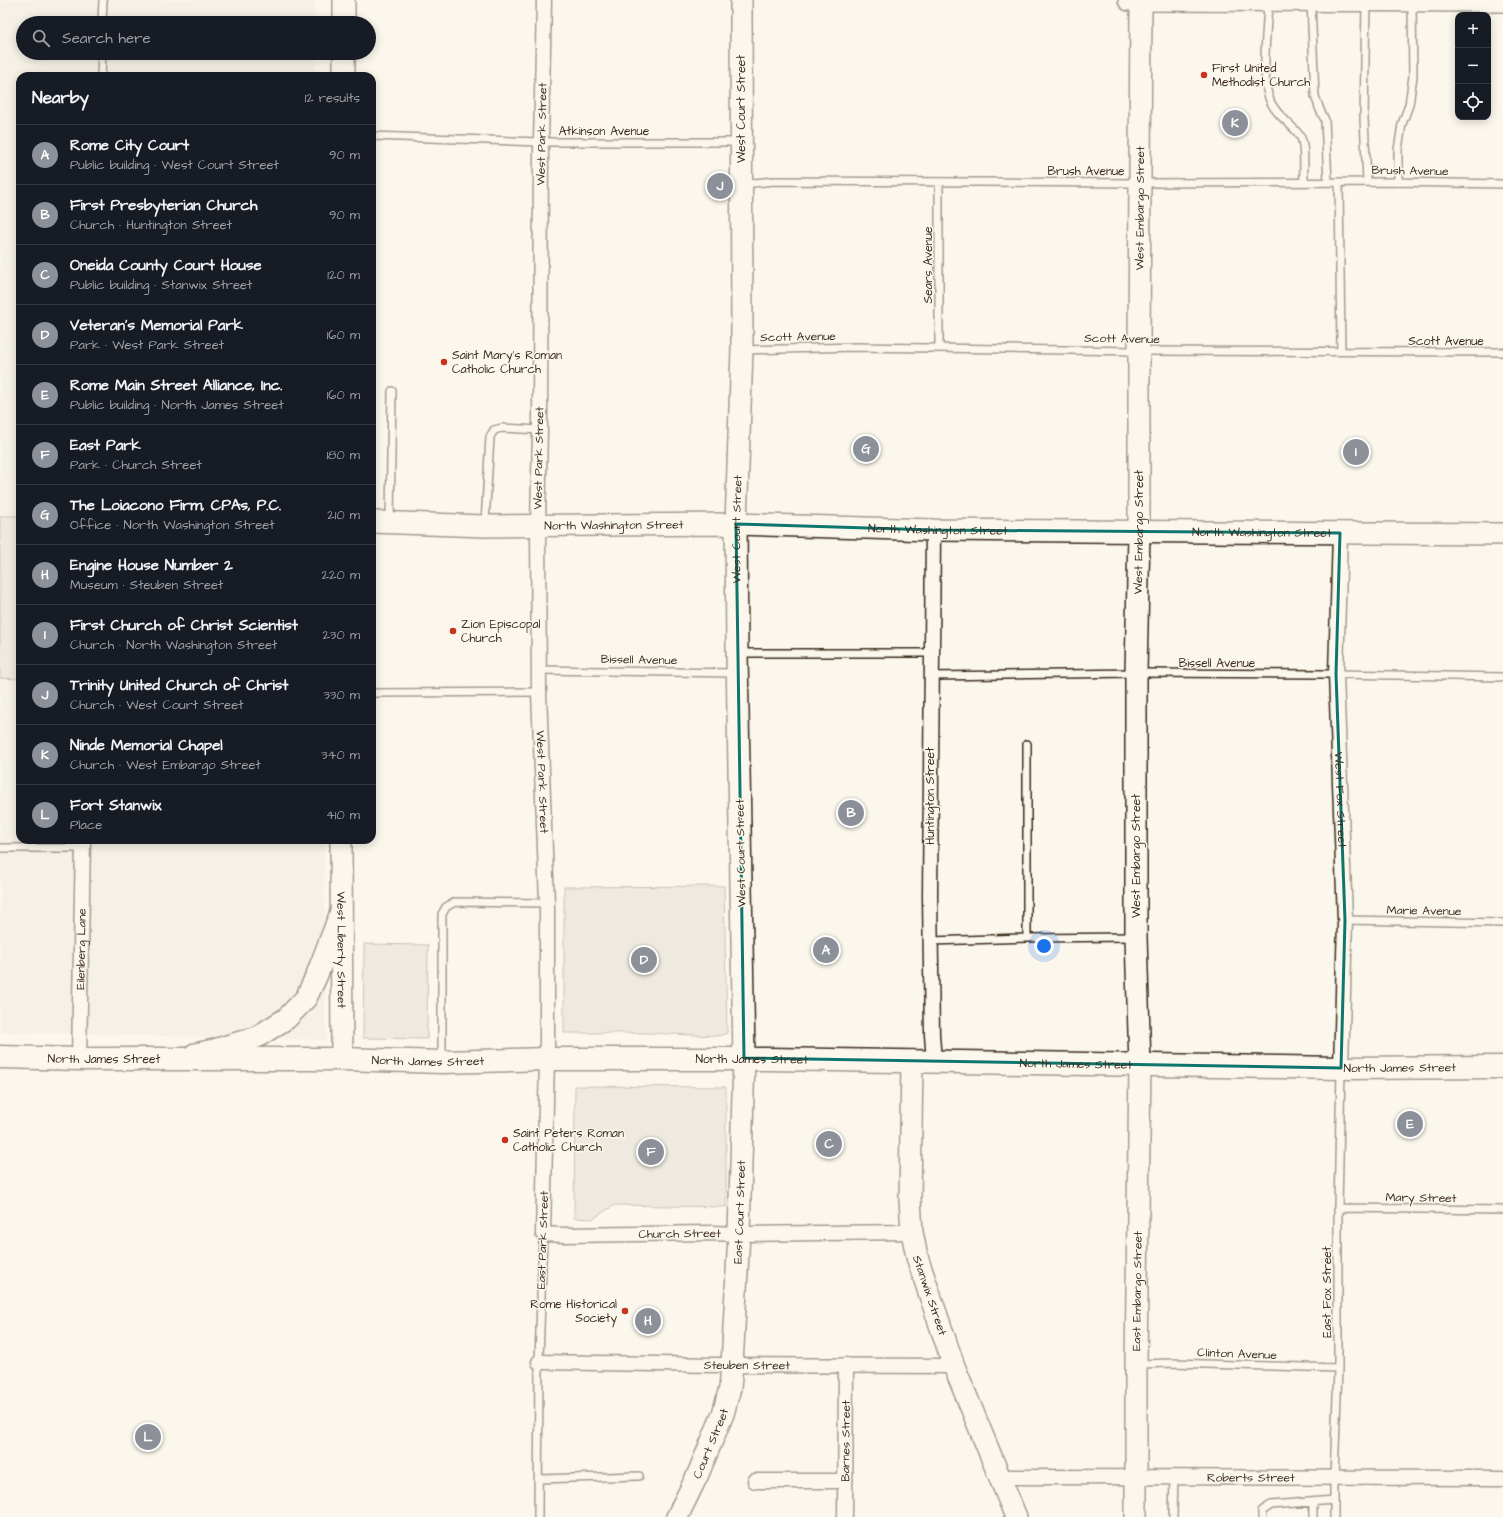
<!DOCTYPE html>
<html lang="en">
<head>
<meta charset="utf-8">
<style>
  body { margin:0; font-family:"Architects Daughter",sans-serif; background:#20242c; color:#f1f3f6 }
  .controls { position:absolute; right:12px; top:12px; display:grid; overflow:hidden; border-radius:8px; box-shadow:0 2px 10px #0003 }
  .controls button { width:36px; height:36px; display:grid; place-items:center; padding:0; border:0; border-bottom:1px solid #363941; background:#171b24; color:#f1f3f6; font:20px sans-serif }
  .you { position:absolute; left:1044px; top:946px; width:14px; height:14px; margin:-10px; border:3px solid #fff; border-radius:50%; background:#1a73e8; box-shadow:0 0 0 6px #1a73e833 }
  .badge { display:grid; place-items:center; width:26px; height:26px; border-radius:50%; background:#8c9099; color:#fff; font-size:13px; font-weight:700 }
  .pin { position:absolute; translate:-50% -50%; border:2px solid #fff; box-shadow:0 1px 4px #0006 }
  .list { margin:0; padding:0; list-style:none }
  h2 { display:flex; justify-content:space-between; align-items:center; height:52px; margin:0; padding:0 16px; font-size:17px }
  h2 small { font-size:13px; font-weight:400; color:#9ea1a6 }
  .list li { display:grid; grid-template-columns:26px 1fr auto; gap:12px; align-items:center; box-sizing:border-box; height:60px; padding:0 16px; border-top:1px solid #363941 }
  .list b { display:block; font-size:15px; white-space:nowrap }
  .list p { margin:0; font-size:13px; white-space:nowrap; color:#9ea1a6 }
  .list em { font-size:13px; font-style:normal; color:#9ea1a6 }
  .icon { flex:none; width:22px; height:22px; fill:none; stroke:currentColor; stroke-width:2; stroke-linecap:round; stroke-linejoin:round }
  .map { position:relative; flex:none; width:1503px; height:1517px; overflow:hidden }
  .search { position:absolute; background:#171b24; box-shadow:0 2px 10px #0003; left:16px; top:16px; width:360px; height:44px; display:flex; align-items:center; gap:10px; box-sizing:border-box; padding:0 14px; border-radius:22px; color:#9ea1a6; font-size:15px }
  .panel { position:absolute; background:#171b24; box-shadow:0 2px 10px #0003; left:16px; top:72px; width:360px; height:772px; border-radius:12px }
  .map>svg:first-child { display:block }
  .built { fill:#ede8dd }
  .green { fill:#dfd9ce; stroke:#8d8276 }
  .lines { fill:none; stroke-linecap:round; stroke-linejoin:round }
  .lane-casing { stroke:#3b2a1e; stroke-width:10 }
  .street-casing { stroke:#3b2a1e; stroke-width:17 }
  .secondary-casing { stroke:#3b2a1e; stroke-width:24 }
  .primary-casing { stroke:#3b2a1e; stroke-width:25 }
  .lane { stroke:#fbf7ec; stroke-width:7 }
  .street { stroke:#fbf7ec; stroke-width:14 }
  .secondary { stroke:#fbf7ec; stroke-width:21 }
  .primary { stroke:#fbf7ec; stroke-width:22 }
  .marked { fill:none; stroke:#0f766e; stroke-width:3; stroke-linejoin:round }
  .poi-dot { fill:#c8321e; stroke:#fbf7ec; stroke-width:1.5 }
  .labels { text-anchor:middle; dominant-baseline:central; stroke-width:3; stroke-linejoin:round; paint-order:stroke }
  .poi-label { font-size:12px; fill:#3b2a1e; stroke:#fbf7ec; text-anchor:start }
  .street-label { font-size:12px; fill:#3b2a1e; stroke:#fbf7ec }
</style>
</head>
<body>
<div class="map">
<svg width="1503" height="1517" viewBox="0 0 1503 1517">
  <rect width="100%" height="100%" fill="#fbf7ec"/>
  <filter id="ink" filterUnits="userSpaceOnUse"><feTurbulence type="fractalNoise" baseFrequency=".025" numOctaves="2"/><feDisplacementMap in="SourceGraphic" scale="8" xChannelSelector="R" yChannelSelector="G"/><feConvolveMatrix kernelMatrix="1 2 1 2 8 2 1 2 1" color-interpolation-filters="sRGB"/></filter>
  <g filter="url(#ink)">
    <path class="built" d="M0 0H315V23H23V53H315L316 76H20V840H324L326 1040 0 1032Z"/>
    <path class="green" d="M0 516H20V679L0 678Z
      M724 886 727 1033 719 1036 647 1033H564V887Z
      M364 944 428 945 427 1039 363 1038Z
      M575 1086 726 1087V1207L615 1205 592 1219 574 1218Z"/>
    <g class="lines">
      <g class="lane-casing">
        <path id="lane" d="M1268 3C1267 30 1261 74 1269 98 1274 114 1292 124 1300 136 1306 145 1303 171 1304 182
          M1311 3 1315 96 1320 110 1325 120 1328 182
          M1366 3 1364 118 1367 182
          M102 23 103 0
          M101 76 102 53
          M372 136 541 142H740
          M939 182V348
          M1339 182 1341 351
          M1398 182V150L1402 124 1409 105 1413 76 1412 3
          M743 184 774 181 1140 183 1393 182 1503 184
          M744 350 854 347 1139 351 1503 352
          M390 520 392 391
          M485 523 490 437 494 430 502 428 540 430
          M739 653H932
          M540 670 735 673
          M932 676 1136 673 1336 674 1503 677
          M372 693 539 692
          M0 848H83
          M1345 920 1503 923
          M1027 938V744
          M930 941 1027 938 1134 937
          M442 1059V914L446 907 455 902 547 903
          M1338 1208 1503 1210
          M1138 1364 1172 1363 1338 1368
          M538 1479 639 1476
          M1313 1502V1517
          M538 1517 539 1362 543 1234
          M1173 1517 1174 1477
          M1262 1517V1511L1271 1505 1334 1500
          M1334 1517V1478L1338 1368V1208L1341 1070"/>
      </g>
      <g class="street-casing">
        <g id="street">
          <path id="s1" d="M544 0 541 142 540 430 538 525 539 692 547 903V1059L543 1234 564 1235 710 1233 739 1234 912 1232"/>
          <path d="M933 530 930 897 932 1035 934 1061"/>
          <path id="s2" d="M1340 533 1336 674 1345 920 1341 1068"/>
          <path id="s3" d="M79 1059 83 840"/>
          <path id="s4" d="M539 1362 715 1365 954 1366"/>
          <path id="s5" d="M1000 1477 1503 1478"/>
          <path d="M755 1481H845"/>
          <path id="s6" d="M845 1517 846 1365"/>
        </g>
      </g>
      <g class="secondary-casing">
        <g id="secondary">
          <path d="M1129 0 1503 1"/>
          <path d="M344 23V0"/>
          <path d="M344 76V53"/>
          <path id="s7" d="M372 522 485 526 736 524 933 530 1503 534"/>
          <path id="s8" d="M341 840 342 1059"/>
          <path d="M195 1054 214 1050 257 1037 287 1018 306 998 316 977 341 912"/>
          <path id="s9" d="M912 1061 910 1199 912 1232 917 1257 954 1366 1016 1517"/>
          <path id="s10" d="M677 1517 698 1474 723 1414 730 1388 732 1365 739 1234 744 1058 737 653 736 524 742 350 741 0"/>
          <path id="s11" d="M1136 1517V1364L1140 1065 1136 937V673L1139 532V351L1141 0"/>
        </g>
      </g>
      <g class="primary-casing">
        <g id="primary">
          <path id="s12" d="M0 1057 79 1059H342L442 1062 547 1059H768L1341 1068 1503 1067"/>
        </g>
      </g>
      <use href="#lane" class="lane"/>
      <use href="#street" class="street"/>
      <use href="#secondary" class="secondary"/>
      <use href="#primary" class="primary"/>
    </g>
  </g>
  <path d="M0 0H1503V1517H0ZM736 524 933 530 1340 533 1336 674 1345 920 1341 1068 744 1058Z" fill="#fbf7ec" fill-opacity=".55" fill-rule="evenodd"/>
  <path class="marked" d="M736 524 933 530 1340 533 1336 674 1345 920 1341 1068 744 1058Z"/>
  <g class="poi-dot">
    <circle cx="1204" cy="75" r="4"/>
    <circle cx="444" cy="362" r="4"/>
    <circle cx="453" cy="631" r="4"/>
    <circle cx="505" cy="1140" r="4"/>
    <circle cx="625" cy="1311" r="4"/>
  </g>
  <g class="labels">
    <g class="poi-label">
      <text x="1212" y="68">First United<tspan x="1212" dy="14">Methodist Church</tspan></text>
      <text x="452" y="355">Saint Mary's Roman<tspan x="452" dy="14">Catholic Church</tspan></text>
      <text x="461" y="624">Zion Episcopal<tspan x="461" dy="14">Church</tspan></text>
      <text x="513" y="1133">Saint Peters Roman<tspan x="513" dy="14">Catholic Church</tspan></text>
      <text x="617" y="1304" text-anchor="end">Rome Historical<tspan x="617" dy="14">Society</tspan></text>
    </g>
    <g class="street-label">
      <text transform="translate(741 109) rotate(-90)">West Court Street</text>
      <text x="604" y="131">Atkinson Avenue</text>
      <text transform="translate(542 134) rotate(-89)">West Park Street</text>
      <text x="1086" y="171">Brush Avenue</text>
      <text transform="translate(1410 171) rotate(1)">Brush Avenue</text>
      <text stroke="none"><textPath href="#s11" startOffset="1309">West Embargo Street</textPath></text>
      <text transform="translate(928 265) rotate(-90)">Sears Avenue</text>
      <text transform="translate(798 337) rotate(-1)">Scott Avenue</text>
      <text transform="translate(1122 339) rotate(1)">Scott Avenue</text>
      <text x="1446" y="341">Scott Avenue</text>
      <text transform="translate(539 458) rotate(-89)">West Park Street</text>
      <text stroke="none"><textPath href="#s7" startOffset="242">North Washington Street</textPath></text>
      <text stroke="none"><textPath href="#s10" startOffset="999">West Court Street</textPath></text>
      <text stroke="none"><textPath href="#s7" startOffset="566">North Washington Street</textPath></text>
      <text stroke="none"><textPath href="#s11" startOffset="985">West Embargo Street</textPath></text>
      <text stroke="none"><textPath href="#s7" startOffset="890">North Washington Street</textPath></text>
      <text transform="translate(639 660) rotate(1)">Bissell Avenue</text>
      <text x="1217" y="663">Bissell Avenue</text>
      <text stroke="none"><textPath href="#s1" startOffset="782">West Park Street</textPath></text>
      <text transform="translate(930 796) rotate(-90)">Huntington Street</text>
      <text stroke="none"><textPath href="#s2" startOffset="267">West Fox Street</textPath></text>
      <text transform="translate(741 853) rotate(-91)">West Court Street</text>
      <text transform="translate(1136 856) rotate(-90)">West Embargo Street</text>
      <text transform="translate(1424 911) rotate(1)">Marie Avenue</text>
      <text stroke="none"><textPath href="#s3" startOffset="110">Eilenberg Lane</textPath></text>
      <text stroke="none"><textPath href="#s8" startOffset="110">West Liberty Street</textPath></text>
      <text stroke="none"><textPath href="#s12" startOffset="104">North James Street</textPath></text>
      <text stroke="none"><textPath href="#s12" startOffset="752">North James Street</textPath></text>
      <text stroke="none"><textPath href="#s12" startOffset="428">North James Street</textPath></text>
      <text stroke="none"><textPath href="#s12" startOffset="1076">North James Street</textPath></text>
      <text stroke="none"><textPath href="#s12" startOffset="1400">North James Street</textPath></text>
      <text transform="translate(1421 1198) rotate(1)">Mary Street</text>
      <text stroke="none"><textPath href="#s10" startOffset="316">East Court Street</textPath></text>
      <text stroke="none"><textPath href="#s1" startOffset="1371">Church Street</textPath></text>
      <text transform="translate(543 1240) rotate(-88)">East Park Street</text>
      <text stroke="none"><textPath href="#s11" startOffset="226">East Embargo Street</textPath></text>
      <text transform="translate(1327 1292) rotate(-90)">East Fox Street</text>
      <text stroke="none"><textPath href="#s9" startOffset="237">Stanwix Street</textPath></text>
      <text transform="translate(1237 1354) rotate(2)">Clinton Avenue</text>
      <text stroke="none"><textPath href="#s4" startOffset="208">Steuben Street</textPath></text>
      <text stroke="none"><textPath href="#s6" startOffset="76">Barnes Street</textPath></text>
      <text stroke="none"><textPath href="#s10" startOffset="81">Court Street</textPath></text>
      <text stroke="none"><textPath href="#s5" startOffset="251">Roberts Street</textPath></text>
    </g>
  </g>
</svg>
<div class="controls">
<button>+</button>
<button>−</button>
<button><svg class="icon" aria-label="locate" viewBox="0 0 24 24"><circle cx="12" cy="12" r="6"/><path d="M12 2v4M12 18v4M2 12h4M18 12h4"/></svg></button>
</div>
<div class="you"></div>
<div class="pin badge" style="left:826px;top:950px">A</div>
<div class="pin badge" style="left:851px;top:813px">B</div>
<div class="pin badge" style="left:829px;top:1144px">C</div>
<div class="pin badge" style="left:644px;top:960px">D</div>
<div class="pin badge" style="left:1410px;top:1124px">E</div>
<div class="pin badge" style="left:651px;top:1152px">F</div>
<div class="pin badge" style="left:866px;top:449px">G</div>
<div class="pin badge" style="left:648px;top:1321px">H</div>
<div class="pin badge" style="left:1356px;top:452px">I</div>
<div class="pin badge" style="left:720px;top:186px">J</div>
<div class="pin badge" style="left:1235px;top:123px">K</div>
<div class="pin badge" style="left:148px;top:1437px">L</div>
<div class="search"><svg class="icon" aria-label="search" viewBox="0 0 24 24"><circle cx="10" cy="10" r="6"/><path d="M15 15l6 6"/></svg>Search here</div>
<section class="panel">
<h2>Nearby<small>12 results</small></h2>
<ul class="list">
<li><span class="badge">A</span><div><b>Rome City Court</b><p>Public building · West Court Street</p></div><em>90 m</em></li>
<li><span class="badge">B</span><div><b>First Presbyterian Church</b><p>Church · Huntington Street</p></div><em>90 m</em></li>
<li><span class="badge">C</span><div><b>Oneida County Court House</b><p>Public building · Stanwix Street</p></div><em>120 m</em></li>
<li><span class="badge">D</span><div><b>Veteran's Memorial Park</b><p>Park · West Park Street</p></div><em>160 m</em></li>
<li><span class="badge">E</span><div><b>Rome Main Street Alliance, Inc.</b><p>Public building · North James Street</p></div><em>160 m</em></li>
<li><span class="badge">F</span><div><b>East Park</b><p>Park · Church Street</p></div><em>180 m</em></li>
<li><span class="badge">G</span><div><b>The Loiacono Firm, CPAs, P.C.</b><p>Office · North Washington Street</p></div><em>210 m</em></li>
<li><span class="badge">H</span><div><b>Engine House Number 2</b><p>Museum · Steuben Street</p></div><em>220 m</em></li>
<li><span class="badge">I</span><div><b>First Church of Christ Scientist</b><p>Church · North Washington Street</p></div><em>230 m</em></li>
<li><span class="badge">J</span><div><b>Trinity United Church of Christ</b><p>Church · West Court Street</p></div><em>330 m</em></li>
<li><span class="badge">K</span><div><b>Ninde Memorial Chapel</b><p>Church · West Embargo Street</p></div><em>340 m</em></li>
<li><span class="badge">L</span><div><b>Fort Stanwix</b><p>Place</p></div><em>410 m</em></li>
</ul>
</section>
</div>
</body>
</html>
